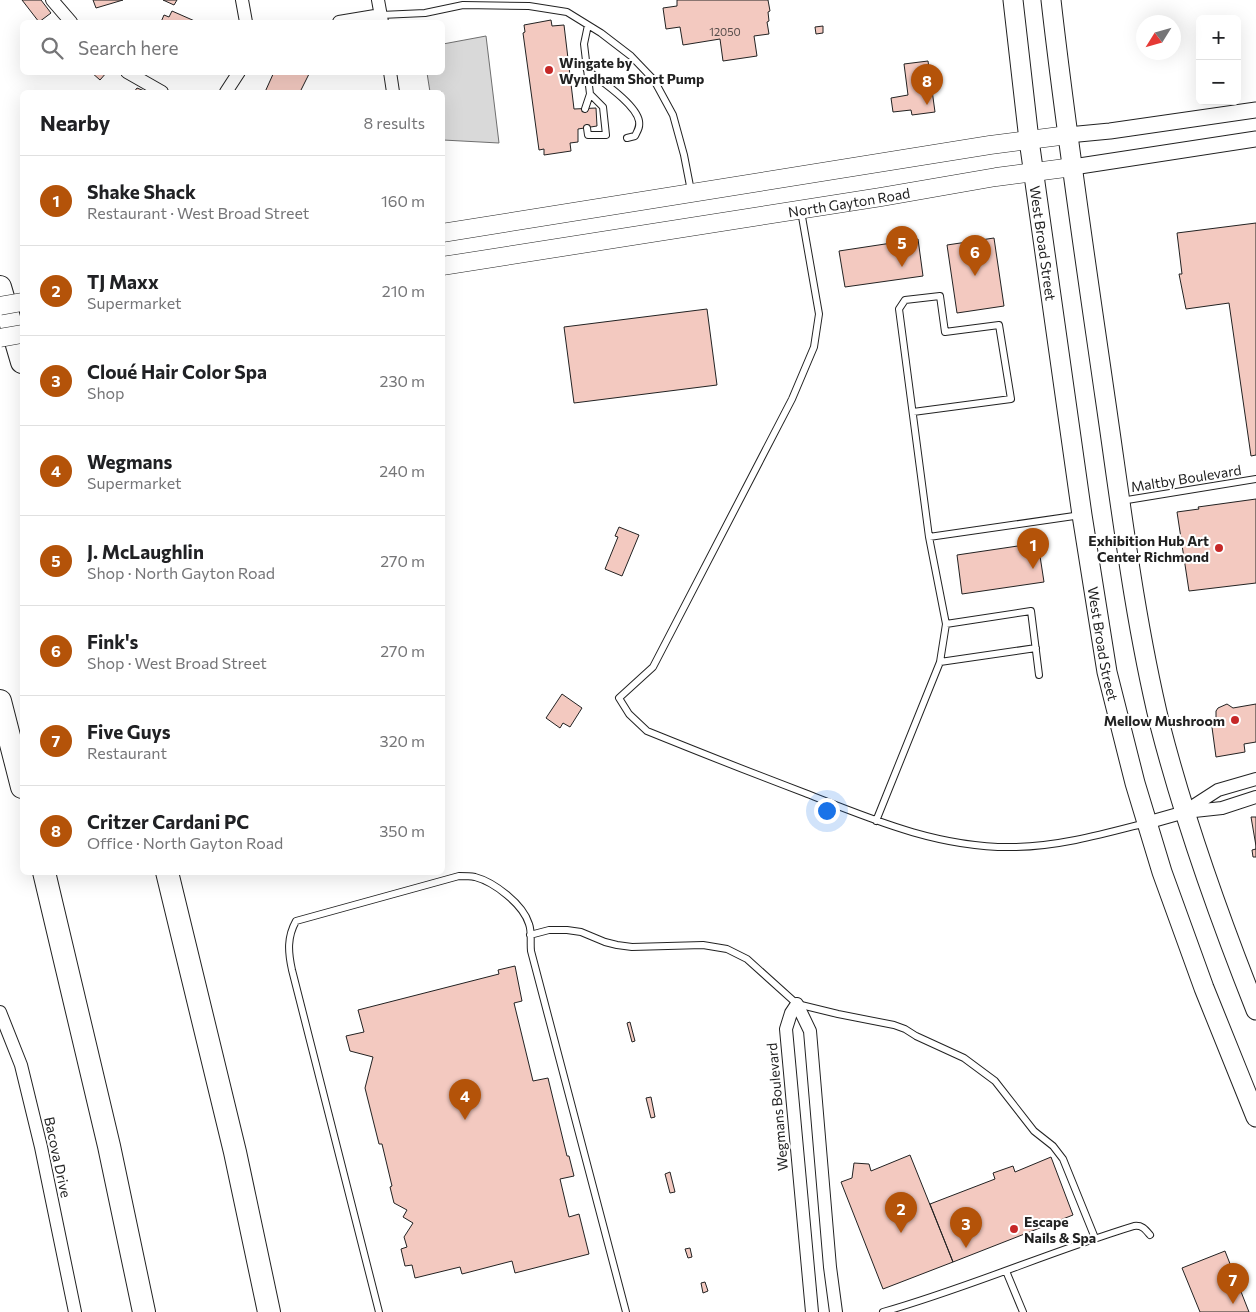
<!DOCTYPE html>
<html lang="en">
<head>
<meta charset="utf-8">
<style>
  body { margin:0; font-family:Commissioner,sans-serif; background:#f2f2f2; color:#202124 }
  .controls { position:absolute; right:15px; top:15px; display:grid; overflow:hidden; border-radius:8px; box-shadow:0 5px 20px #0002 }
  .controls button { width:45px; height:45px; display:grid; place-items:center; padding:0; border:0; border-bottom:1px solid #e0e0e0; background:#fff; color:#202124; font:25px sans-serif }
  .compass { position:absolute; left:1136px; top:15px; width:45px; height:45px; border-radius:50%; background:#fff; box-shadow:0 5px 20px #0002; rotate:233deg }
  .you { position:absolute; left:826px; top:810px; width:18px; height:18px; margin:-12px; border:4px solid #fff; border-radius:50%; background:#1a73e8; box-shadow:0 0 0 8px #1a73e833 }
  .badge { display:grid; place-items:center; width:32px; height:32px; border-radius:50%; background:#b45309; color:#fff; font-size:16px; font-weight:700 }
  .pin { position:absolute; translate:-50% -41px; filter:drop-shadow(0 1px 2px #0008) }
  .pin::after { content:''; position:absolute; top:26px; width:18px; height:15px; background:inherit; clip-path:polygon(0 0,100% 0,50% 100%) }
  .list { margin:0; padding:0; list-style:none }
  h2 { display:flex; justify-content:space-between; align-items:center; height:65px; margin:0; padding:0 20px; font-size:21px }
  h2 small { font-size:16px; font-weight:400; color:#757577 }
  .list li { display:grid; grid-template-columns:32px 1fr auto; gap:15px; align-items:center; box-sizing:border-box; height:90px; padding:0 20px; border-top:1px solid #e0e0e0 }
  .list b { display:block; font-size:19px; white-space:nowrap }
  .list p { margin:0; font-size:16px; white-space:nowrap; color:#757577 }
  .list em { font-size:16px; font-style:normal; color:#757577 }
  .icon { flex:none; width:28px; height:28px; fill:none; stroke:currentColor; stroke-width:2; stroke-linecap:round; stroke-linejoin:round }
  .map { position:relative; flex:none; width:1256px; height:1312px; overflow:hidden }
  .search { position:absolute; background:#fff; box-shadow:0 5px 20px #0002; left:20px; top:20px; width:425px; height:55px; display:flex; align-items:center; gap:12px; box-sizing:border-box; padding:0 18px; border-radius:8px; color:#757577; font-size:19px }
  .panel { position:absolute; background:#fff; box-shadow:0 5px 20px #0002; left:20px; top:90px; width:425px; height:785px; border-radius:8px }
  .map>svg:first-child { display:block }
  .water { fill:#d9d9d9; stroke:#6f6f6f }
  .building { fill:#f3c9c0; stroke:#222 }
  .lines { fill:none; stroke-linecap:round; stroke-linejoin:round }
  .service-casing { stroke:#222; stroke-width:8 }
  .minor-casing { stroke:#222; stroke-width:14 }
  .tertiary-casing { stroke:#222; stroke-width:17 }
  .secondary-casing { stroke:#222; stroke-width:19 }
  .primary-casing { stroke:#222; stroke-width:21 }
  .motorway-casing { stroke:#222; stroke-width:24 }
  .service { stroke:#fff; stroke-width:6 }
  .minor { stroke:#fff; stroke-width:12 }
  .tertiary { stroke:#fff; stroke-width:15 }
  .secondary { stroke:#fff; stroke-width:18 }
  .primary { stroke:#fff; stroke-width:19 }
  .motorway { stroke:#fff; stroke-width:22 }
  .secondary-bridge-casing { stroke:#222; stroke-width:19; stroke-linecap:butt }
  .secondary-bridge { stroke:#fff; stroke-width:18 }
  .poi-dot { fill:#c62828; stroke:#fff; stroke-width:2 }
  .labels { text-anchor:middle; dominant-baseline:central; stroke-width:4; stroke-linejoin:round; paint-order:stroke }
  .number-label { font-size:11px; fill:#564c4a }
  .poi-label { font-size:14px; font-weight:bold; fill:#222; stroke:#fff; text-anchor:start }
  .street-label { font-size:14px; fill:#222; stroke:#fff }
</style>
</head>
<body>
<div class="map">
<svg width="1256" height="1312" viewBox="0 0 1256 1312">
  <rect width="100%" height="100%" fill="#fff"/>
  <path class="water" d="M486 36 499 143 443 140 442 92H430L427 73 442 72 443 44Z"/>
  <path class="building" d="M22 0H41L51 13 39 22Z
    M93 0H123L96 8Z
    M163 0H177L174 5Z
    M677 0H768L770 11 768 12 769 21 767 22 769 34 754 36 757 56 723 61 720 39 683 45 680 27 666 29 663 8 677 6Z
    M172 11 197 22H161L164 15 169 17Z
    M551 20 552 26 564 25 574 109 596 108 597 126 578 129V142L570 143 571 151 544 155V149L539 150 523 33 525 32 524 25Z
    M823 26V33L816 34 815 27Z
    M928 61 935 112 912 115 911 110 893 112 891 98 908 95 904 64Z
    M91 72H107L100 80Z
    M274 72H310L300 92H265Z
    M137 88 147 92H134Z
    M1256 223V455L1251 456 1229 303 1186 309 1179 274H1182L1177 233Z
    M994 238 1004 306 957 313 947 245Z
    M918 239 923 276 845 287 839 251Z
    M707 309 717 385 574 403 564 327Z
    M1256 499V583L1189 591 1177 512 1199 509 1198 507Z
    M619 527 639 535 622 576 605 569 618 537 615 536Z
    M1038 543 1044 582 962 594 957 555Z
    M562 694 582 708 570 727 563 723 560 728 546 718Z
    M1227 704 1233 708 1256 704V742L1244 744 1245 752 1216 757 1211 720 1216 719V711L1218 708Z
    M1251 817H1256V857H1253L1252 850 1256 849V846Z
    M515 966 522 1001 514 1003 533 1081 548 1078 567 1156H569L574 1176 560 1179 569 1217 579 1214 589 1254 515 1273 512 1261 462 1274 460 1267 415 1278 412 1265 405 1266 401 1249 407 1247 404 1237 413 1223 403 1217 407 1210 394 1203 390 1187 392 1186 382 1144H379L365 1088 373 1057 350 1051 346 1036 364 1032 358 1010 499 974 498 970Z
    M630 1022 635 1041 632 1042 627 1023Z
    M651 1097 655 1117 651 1118 646 1098Z
    M910 1155 953 1262 883 1289 841 1182 852 1178 854 1163 869 1164 871 1171Z
    M1051 1157 1073 1215 953 1262 930 1204 995 1179 993 1173 1013 1166 1015 1172Z
    M670 1172 675 1192 670 1193 665 1174Z
    M690 1248 692 1257 688 1258 685 1249Z
    M1225 1251 1249 1312H1200L1182 1268Z
    M705 1282 708 1291 703 1293 701 1283Z"/>
  <g class="lines">
    <g class="service-casing">
      <path id="service" d="M381 15 425 13 463 5 529 6 567 12 601 33 631 56 654 80 673 115 684 155 691 191
        M588 25 584 44 590 94
        M587 70C601 81 636 104 639 121 640 127 638 130 635 136L627 138
        M585 109 590 94 603 107 606 135H588L587 128
        M801 211 819 314 814 347 792 399 653 667 619 698 629 714 647 731C699 752 752 773 805 793 873 820 942 849 1016 847 1061 846 1103 834 1146 823
        M913 412 1011 399 999 325 945 332 940 296 905 300 899 309 929 537 1081 515
        M1121 501 1256 479
        M946 624 1031 611 1039 675
        M940 662 1036 648
        M876 821 940 662 946 624 929 537
        M530 935 549 930H567L581 932 605 942 617 945 632 947 703 945 727 949 747 959 797 1004 838 1014 894 1025 905 1029 916 1036 964 1058 995 1081 1034 1131 1053 1146 1063 1159 1095 1238
        M1006 1271 1023 1312
        M379 1312 292 970C288 952 287 937 296 921L459 876C464 876 470 876 475 877 494 882 523 904 529 924 532 932 530 942 531 951L626 1312
        M883 1312C968 1288 1049 1252 1134 1226 1142 1225 1145 1229 1150 1235"/>
    </g>
    <g class="minor-casing">
      <path id="minor" d="M52 0 71 22
        M242 0 246 22
        M378 0 382 22
        M339 22 381 15
        M127 72 162 92
        M390 72 393 92
        M226 92 239 72
        M1187 810 1218 790 1256 779
        M1146 823 1185 812 1222 808 1256 797
        M797 1004 810 1031 830 1267 836 1312
        M797 1004 791 1013 786 1029 812 1312
        M0 1012 21 1065 41 1147 75 1312"/>
    </g>
    <g class="tertiary-casing">
      <path id="tertiary" d="M1068 135 1110 131 1256 110
        M1073 167 1256 139"/>
    </g>
    <g class="secondary-casing">
      <g id="secondary">
        <path d="M442 233 990 145 1068 135"/>
        <path id="s1" d="M442 266 881 197 996 177 1073 167"/>
      </g>
    </g>
    <g class="primary-casing">
      <g id="primary">
        <path id="s2" d="M1013 0 1029 140 1082 515 1107 672 1135 783 1162 872 1204 988 1256 1117"/>
        <path d="M1051 0C1066 133 1086 265 1105 397 1121 506 1134 617 1160 725 1185 822 1219 917 1256 1010"/>
      </g>
    </g>
    <g class="motorway-casing">
      <path id="motorway" d="M0 287 22 362
        M0 701 22 787
        M44 872 109 1146 144 1312
        M167 872 235 1152 269 1312"/>
    </g>
    <use href="#service" class="service"/>
    <use href="#minor" class="minor"/>
    <use href="#tertiary" class="tertiary"/>
    <use href="#secondary" class="secondary"/>
    <use href="#primary" class="primary"/>
    <use href="#motorway" class="motorway"/>
    <g class="secondary-bridge-casing">
      <path id="secondary-bridge" d="M0 306 22 302
        M0 338 22 334"/>
    </g>
    <use href="#secondary-bridge" class="secondary-bridge"/>
  </g>
  <g class="poi-dot">
    <circle cx="549" cy="70" r="5"/>
    <circle cx="1219" cy="548" r="5"/>
    <circle cx="1235" cy="720" r="5"/>
    <circle cx="1014" cy="1229" r="5"/>
  </g>
  <g class="labels">
    <g class="number-label">
      <text x="725" y="31">12050</text>
    </g>
    <g class="poi-label">
      <text x="559" y="62">Wingate by<tspan x="559" dy="16">Wyndham Short Pump</tspan></text>
      <text x="1209" y="540" text-anchor="end">Exhibition Hub Art<tspan x="1209" dy="16">Center Richmond</tspan></text>
      <text x="1225" y="720" text-anchor="end">Mellow Mushroom</text>
      <text x="1024" y="1221">Escape<tspan x="1024" dy="16">Nails &amp; Spa</tspan></text>
    </g>
    <g class="street-label">
      <text stroke="none"><textPath href="#s1" startOffset="412">North Gayton Road</textPath></text>
      <text stroke="none"><textPath href="#s2" startOffset="245">West Broad Street</textPath></text>
      <text transform="translate(1186 478) rotate(-9)">Maltby Boulevard</text>
      <text stroke="none"><textPath href="#s2" startOffset="650">West Broad Street</textPath></text>
      <text transform="translate(777 1107) rotate(-95)">Wegmans Boulevard</text>
      <text transform="translate(58 1157) rotate(78)">Bacova Drive</text>
    </g>
  </g>
</svg>
<div class="controls">
<button>+</button>
<button>−</button>
</div>
<svg class="compass" viewBox="-18 -18 36 36"><path d="M0-13l5 13h-10z" fill="#e53935"/><path d="M0 13l5-13h-10z" fill="#757577"/></svg>
<div class="you"></div>
<div class="pin badge" style="left:1033px;top:569px">1</div>
<div class="pin badge" style="left:901px;top:1233px">2</div>
<div class="pin badge" style="left:966px;top:1248px">3</div>
<div class="pin badge" style="left:465px;top:1120px">4</div>
<div class="pin badge" style="left:902px;top:267px">5</div>
<div class="pin badge" style="left:975px;top:276px">6</div>
<div class="pin badge" style="left:1233px;top:1304px">7</div>
<div class="pin badge" style="left:927px;top:105px">8</div>
<div class="search"><svg class="icon" aria-label="search" viewBox="0 0 24 24"><circle cx="10" cy="10" r="6"/><path d="M15 15l6 6"/></svg>Search here</div>
<section class="panel">
<h2>Nearby<small>8 results</small></h2>
<ul class="list">
<li><span class="badge">1</span><div><b>Shake Shack</b><p>Restaurant · West Broad Street</p></div><em>160 m</em></li>
<li><span class="badge">2</span><div><b>TJ Maxx</b><p>Supermarket</p></div><em>210 m</em></li>
<li><span class="badge">3</span><div><b>Cloué Hair Color Spa</b><p>Shop</p></div><em>230 m</em></li>
<li><span class="badge">4</span><div><b>Wegmans</b><p>Supermarket</p></div><em>240 m</em></li>
<li><span class="badge">5</span><div><b>J. McLaughlin</b><p>Shop · North Gayton Road</p></div><em>270 m</em></li>
<li><span class="badge">6</span><div><b>Fink's</b><p>Shop · West Broad Street</p></div><em>270 m</em></li>
<li><span class="badge">7</span><div><b>Five Guys</b><p>Restaurant</p></div><em>320 m</em></li>
<li><span class="badge">8</span><div><b>Critzer Cardani PC</b><p>Office · North Gayton Road</p></div><em>350 m</em></li>
</ul>
</section>
</div>
</body>
</html>
